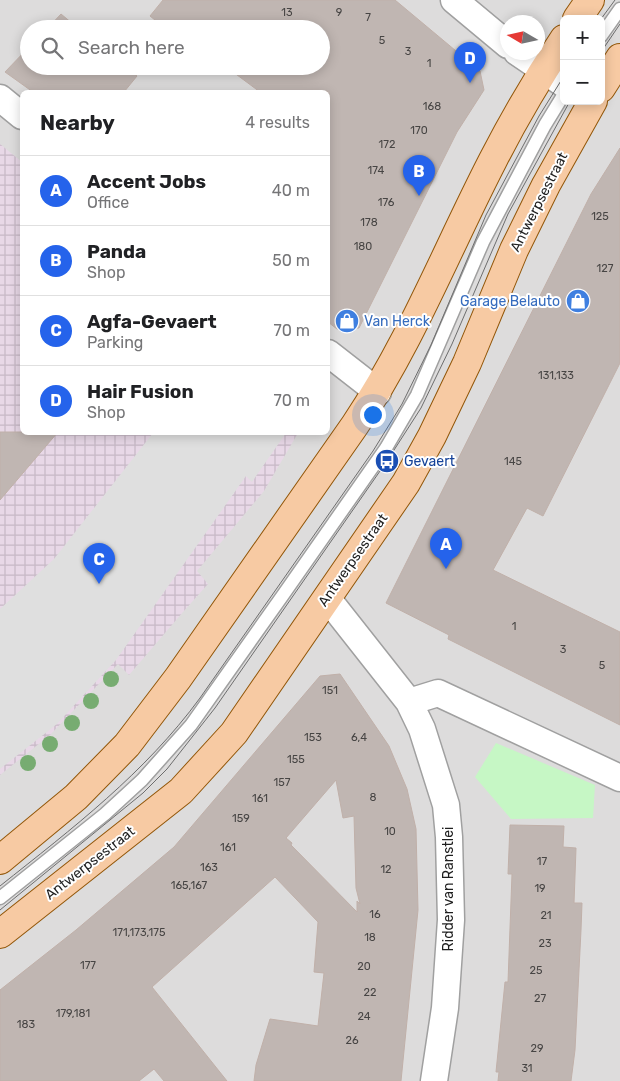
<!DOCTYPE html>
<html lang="en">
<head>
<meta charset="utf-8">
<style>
  body { margin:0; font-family:Rubik,sans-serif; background:#f2f2f2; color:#202124 }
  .controls { position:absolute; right:15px; top:15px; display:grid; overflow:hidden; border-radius:8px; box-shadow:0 2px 12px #0003 }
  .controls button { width:45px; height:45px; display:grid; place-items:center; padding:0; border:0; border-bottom:1px solid #e0e0e0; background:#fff; color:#202124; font:25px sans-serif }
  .compass { position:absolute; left:500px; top:15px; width:45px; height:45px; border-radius:50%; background:#fff; box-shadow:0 2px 12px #0003; rotate:279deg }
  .you { position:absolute; left:372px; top:414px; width:18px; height:18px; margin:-12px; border:4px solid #fff; border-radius:50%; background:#1a73e8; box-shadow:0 0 0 8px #1a73e833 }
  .badge { display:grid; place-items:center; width:32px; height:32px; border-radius:50%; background:#2563eb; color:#fff; font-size:16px; font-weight:700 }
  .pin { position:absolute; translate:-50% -41px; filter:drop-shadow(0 1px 2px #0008) }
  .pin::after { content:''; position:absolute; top:26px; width:18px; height:15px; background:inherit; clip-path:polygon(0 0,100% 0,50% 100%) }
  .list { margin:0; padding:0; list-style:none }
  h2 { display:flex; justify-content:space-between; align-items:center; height:65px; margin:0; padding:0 20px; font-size:21px }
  h2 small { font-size:16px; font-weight:400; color:#757577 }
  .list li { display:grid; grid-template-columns:32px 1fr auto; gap:15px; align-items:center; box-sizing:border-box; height:70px; padding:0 20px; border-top:1px solid #e0e0e0 }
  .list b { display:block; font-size:19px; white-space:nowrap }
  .list p { margin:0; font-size:16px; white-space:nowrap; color:#757577 }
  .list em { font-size:16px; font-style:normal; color:#757577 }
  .icon { flex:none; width:28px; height:28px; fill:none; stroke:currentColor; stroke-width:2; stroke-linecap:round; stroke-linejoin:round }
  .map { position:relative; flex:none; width:620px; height:1081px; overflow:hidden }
  .search { position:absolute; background:#fff; box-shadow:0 2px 12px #0003; left:20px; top:20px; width:310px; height:55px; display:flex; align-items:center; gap:12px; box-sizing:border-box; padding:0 18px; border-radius:28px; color:#757577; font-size:19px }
  .panel { position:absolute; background:#fff; box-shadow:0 2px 12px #0003; left:20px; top:90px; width:310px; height:345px; border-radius:8px }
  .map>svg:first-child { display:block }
  .residential { fill:#dddcdc; fill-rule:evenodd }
  .industrial { fill:url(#industrial-grid) }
  .park { fill:#c6f7c5 }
  .parking { fill:#dfdfdf }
  .building { fill:#c0b6b2; stroke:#c0b0a9; fill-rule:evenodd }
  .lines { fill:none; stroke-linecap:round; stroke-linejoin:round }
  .service-casing { stroke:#a0a0a0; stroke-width:15 }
  .minor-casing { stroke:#a0a0a0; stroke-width:29 }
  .primary-casing { stroke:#925608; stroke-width:30 }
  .service { stroke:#fff; stroke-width:12 }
  .minor { stroke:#fff; stroke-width:26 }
  .primary { stroke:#f7caa3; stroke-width:28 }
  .tram { stroke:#6d6d6d; stroke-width:1 }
  .tree { fill:#77ac71 }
  .labels { text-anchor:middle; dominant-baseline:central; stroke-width:4; stroke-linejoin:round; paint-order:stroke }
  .number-label { font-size:11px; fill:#474544 }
  .street-label { font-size:14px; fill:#1f1f1f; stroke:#fff }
  .shop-label { font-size:14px; fill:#366cbe; stroke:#fff; text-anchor:end }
  .transit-label { font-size:14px; fill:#164399; stroke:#fff; text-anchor:start }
</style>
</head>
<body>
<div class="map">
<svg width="620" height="1081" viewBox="0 0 620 1081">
  <defs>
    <pattern id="industrial-grid" width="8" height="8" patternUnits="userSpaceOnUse" patternTransform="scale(1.25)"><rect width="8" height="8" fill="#e8d8e7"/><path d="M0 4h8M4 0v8" fill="none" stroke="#c7b9c6"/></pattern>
  </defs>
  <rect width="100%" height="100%" fill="#efebe6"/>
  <path class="residential" d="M0 0H620V1081H0ZM564 19H601V101H564ZM508 22H538V52H508ZM29 29H321V66H29ZM22 92H328V432H22Z"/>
  <path class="industrial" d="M0 144 22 162V432L298 433 264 491 197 571 208 584 183 612 129 675 118 664 50 735 0 775Z"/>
  <path class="park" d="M496 743 595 785 593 818 511 819 475 777Z"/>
  <path class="parking" d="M153 433H286L252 482 246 476 116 660 57 724 0 769V609L54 559Z"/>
  <path class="building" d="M163 0H395L480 71 484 90 457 132 359 328 337 329 328 322V92H260L225 66H321V29H166L150 16Z
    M61 14 79 29H47Z
    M29 47V66H125L137 76 124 92H33L5 72Z
    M620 148V363L543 516 527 508 493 570 620 632V725L448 639 449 635 386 603 591 194Z
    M0 432H58L0 500Z
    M340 674 389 746 407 789 416 829 418 910 401 1081H254L256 1065 270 1019 318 1026 324 973 314 972 318 922 275 877 152 987 227 1081H164L154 1069 139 1081H0V990L76 930 174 847 320 676ZM336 780 343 818 354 816 356 888 360 904 357 901V912L291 845 292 843 286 838Z
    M510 825 564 826 563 847 576 848 574 903H582L581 930 575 1050 571 1081H498L499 1072H496L505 982H508L512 874H508Z"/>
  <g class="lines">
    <g class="service-casing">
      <path id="service" d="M601 36 620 9
        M0 898 105 814 142 780 191 725 283 595 386 448 417 395 483 242 545 125 564 94"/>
    </g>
    <g class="minor-casing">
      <path id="minor" d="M454 0 508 45
        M517 52 564 84
        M0 98 22 116
        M328 353 378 392
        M327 598 409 702 422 729 446 805 449 837 451 920 445 1008 434 1081
        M409 702 438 693 620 778"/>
    </g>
    <g class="primary-casing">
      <path id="primary" d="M577 19 590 0
        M601 88 620 58
        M0 860 76 797 127 745 178 678 355 425C411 342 447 249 493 160 514 119 538 78 564 39
        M0 934 181 791 234 733 406 483 432 436 467 363 514 250 546 185 593 101"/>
    </g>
    <use href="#service" class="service"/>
    <use href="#minor" class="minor"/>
    <use href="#primary" class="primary"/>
    <path class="tram" d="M601 19 615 0
      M601 52 620 24
      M0 886C73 828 145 773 200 698L373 451 402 404 431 345 486 215 539 116 564 76
      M0 910 143 793 167 769 215 708 387 461 421 408 452 344 508 214 570 101"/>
  </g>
  <g class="tree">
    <circle cx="111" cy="679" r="8"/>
    <circle cx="91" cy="701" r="8"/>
    <circle cx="72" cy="723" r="8"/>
    <circle cx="50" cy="744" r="8"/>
    <circle cx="28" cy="763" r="8"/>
  </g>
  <defs>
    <g id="shop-disc" transform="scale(1.25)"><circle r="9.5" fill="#3f7fe0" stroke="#fff"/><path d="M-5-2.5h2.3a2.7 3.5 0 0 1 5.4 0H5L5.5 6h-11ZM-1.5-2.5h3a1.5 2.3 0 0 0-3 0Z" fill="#fff"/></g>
    <g id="bus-disc" transform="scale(1.25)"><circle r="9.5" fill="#1a4fb4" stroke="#fff"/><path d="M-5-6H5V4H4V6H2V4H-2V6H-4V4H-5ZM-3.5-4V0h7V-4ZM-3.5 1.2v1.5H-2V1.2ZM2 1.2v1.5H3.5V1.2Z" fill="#fff"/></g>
  </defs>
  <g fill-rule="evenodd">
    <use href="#shop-disc" x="578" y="301"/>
    <use href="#shop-disc" x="347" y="321"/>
    <use href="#bus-disc" x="387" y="461"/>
  </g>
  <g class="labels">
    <g class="number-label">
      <text x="287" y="12">13</text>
      <text x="339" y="12">9</text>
      <text x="368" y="17">7</text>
      <text x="382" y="40">5</text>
      <text x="408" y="51">3</text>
      <text x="429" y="63">1</text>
      <text x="432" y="106">168</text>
      <text x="419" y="130">170</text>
      <text x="387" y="144">172</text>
      <text x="376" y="170">174</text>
      <text x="386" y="202">176</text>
      <text x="600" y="216">125</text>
      <text x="369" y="222">178</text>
      <text x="363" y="246">180</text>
      <text x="605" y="268">127</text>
      <text x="556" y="375">131,133</text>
      <text x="513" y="461">145</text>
      <text x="514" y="626">1</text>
      <text x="563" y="649">3</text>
      <text x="602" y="665">5</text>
      <text x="330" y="690">151</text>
      <text x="313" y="737">153</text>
      <text x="359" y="737">6,4</text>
      <text x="296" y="759">155</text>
      <text x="282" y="782">157</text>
      <text x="373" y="797">8</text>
      <text x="260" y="798">161</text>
      <text x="241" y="818">159</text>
      <text x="390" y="831">10</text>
      <text x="228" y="847">161</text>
      <text x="542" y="861">17</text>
      <text x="209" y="867">163</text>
      <text x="386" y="869">12</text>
      <text x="189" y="885">165,167</text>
      <text x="540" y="888">19</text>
      <text x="375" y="914">16</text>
      <text x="546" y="915">21</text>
      <text x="139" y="932">171,173,175</text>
      <text x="370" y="937">18</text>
      <text x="545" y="943">23</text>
      <text x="88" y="965">177</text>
      <text x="364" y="966">20</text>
      <text x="536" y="970">25</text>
      <text x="370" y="992">22</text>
      <text x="540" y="998">27</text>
      <text x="73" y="1013">179,181</text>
      <text x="364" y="1016">24</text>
      <text x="26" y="1024">183</text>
      <text x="352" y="1040">26</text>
      <text x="537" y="1048">29</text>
      <text x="527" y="1068">31</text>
    </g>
    <g class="street-label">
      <text transform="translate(539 202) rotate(-63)">Antwerpsestraat</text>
      <text transform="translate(353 560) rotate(-55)">Antwerpsestraat</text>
      <text transform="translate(90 863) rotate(-38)">Antwerpsestraat</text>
      <text transform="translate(448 889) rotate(-90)">Ridder van Ranstlei</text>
    </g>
    <g class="shop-label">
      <text x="560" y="301">Garage Belauto</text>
      <text x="364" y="321" text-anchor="start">Van Herck</text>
    </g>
    <g class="transit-label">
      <text x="404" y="461">Gevaert</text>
    </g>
  </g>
</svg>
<div class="controls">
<button>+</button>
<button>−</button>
</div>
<svg class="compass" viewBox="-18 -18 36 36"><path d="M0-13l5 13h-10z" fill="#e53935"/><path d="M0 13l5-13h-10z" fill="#757577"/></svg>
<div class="you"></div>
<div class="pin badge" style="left:446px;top:569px">A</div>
<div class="pin badge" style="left:419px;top:196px">B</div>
<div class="pin badge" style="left:99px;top:584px">C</div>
<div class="pin badge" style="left:470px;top:83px">D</div>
<div class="search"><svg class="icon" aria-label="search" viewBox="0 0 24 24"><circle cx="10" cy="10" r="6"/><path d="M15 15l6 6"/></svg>Search here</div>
<section class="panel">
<h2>Nearby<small>4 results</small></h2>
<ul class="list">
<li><span class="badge">A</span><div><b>Accent Jobs</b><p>Office</p></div><em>40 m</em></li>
<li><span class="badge">B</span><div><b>Panda</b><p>Shop</p></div><em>50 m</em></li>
<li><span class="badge">C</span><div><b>Agfa-Gevaert</b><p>Parking</p></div><em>70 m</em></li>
<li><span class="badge">D</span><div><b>Hair Fusion</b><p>Shop</p></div><em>70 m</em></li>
</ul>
</section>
</div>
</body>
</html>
